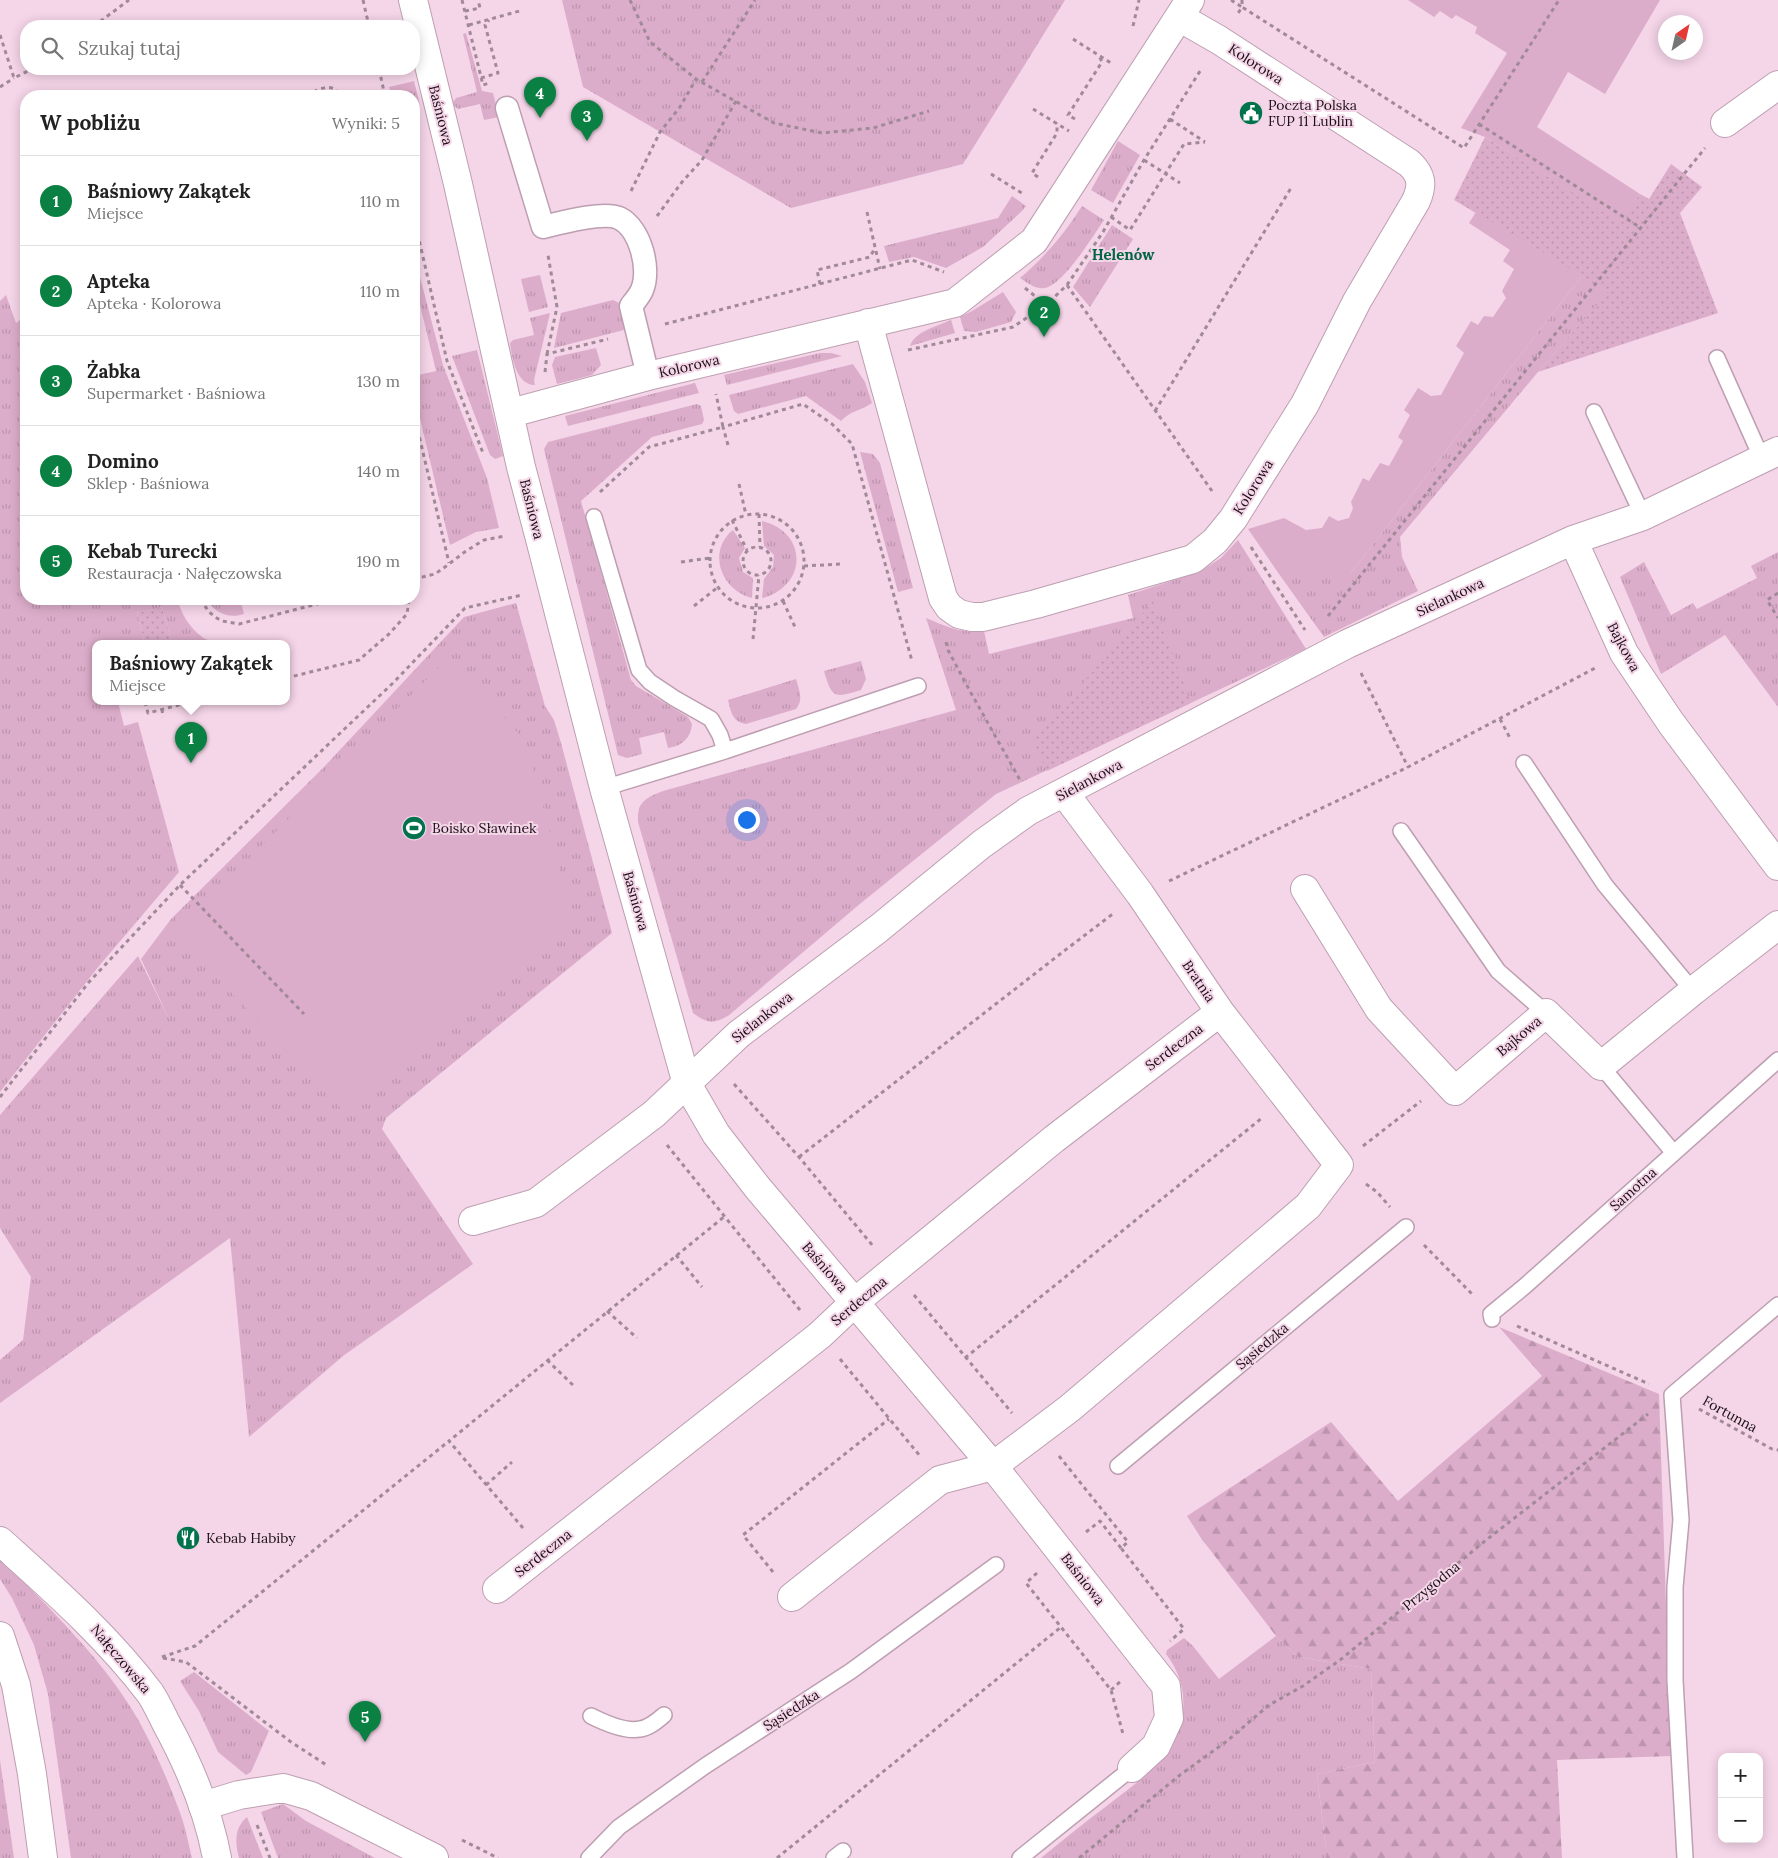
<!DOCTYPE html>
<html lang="pl">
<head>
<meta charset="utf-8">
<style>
  body { margin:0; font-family:Lora,serif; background:#f6f6f6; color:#222 }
  .controls { position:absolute; right:15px; bottom:15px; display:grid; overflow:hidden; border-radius:10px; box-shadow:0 2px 12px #0003 }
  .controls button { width:45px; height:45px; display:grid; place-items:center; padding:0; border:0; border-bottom:1px solid #e0e0e0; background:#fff; color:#222; font:25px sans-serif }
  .compass { position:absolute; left:1658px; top:15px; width:45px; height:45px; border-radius:50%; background:#fff; box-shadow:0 2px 12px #0003; rotate:34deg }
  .you { position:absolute; left:746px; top:819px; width:18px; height:18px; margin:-12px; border:4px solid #fff; border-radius:50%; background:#1a73e8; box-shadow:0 0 0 8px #1a73e833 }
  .badge { display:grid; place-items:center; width:32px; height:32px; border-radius:50%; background:#0b8043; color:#fff; font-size:16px; font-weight:700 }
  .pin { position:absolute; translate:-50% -41px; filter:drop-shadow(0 1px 2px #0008) }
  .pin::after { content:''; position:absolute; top:26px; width:18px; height:15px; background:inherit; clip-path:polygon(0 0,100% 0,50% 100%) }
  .popup { position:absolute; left:92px; top:640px; width:198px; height:65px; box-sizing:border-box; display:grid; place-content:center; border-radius:10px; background:#fff; filter:drop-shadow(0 1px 4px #0005); font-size:16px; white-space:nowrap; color:#767676 }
  .popup b { font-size:19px; color:#222 }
  .popup::after { content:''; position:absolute; left:50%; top:100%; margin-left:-10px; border:10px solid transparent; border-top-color:#fff }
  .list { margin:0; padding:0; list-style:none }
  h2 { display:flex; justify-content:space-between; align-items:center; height:65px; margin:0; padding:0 20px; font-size:21px }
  h2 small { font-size:16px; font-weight:400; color:#767676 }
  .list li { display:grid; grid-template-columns:32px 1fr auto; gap:15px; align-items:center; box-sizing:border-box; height:90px; padding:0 20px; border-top:1px solid #e0e0e0 }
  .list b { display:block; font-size:19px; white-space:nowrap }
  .list p { margin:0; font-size:16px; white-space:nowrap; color:#767676 }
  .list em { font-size:16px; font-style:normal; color:#767676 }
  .icon { flex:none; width:28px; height:28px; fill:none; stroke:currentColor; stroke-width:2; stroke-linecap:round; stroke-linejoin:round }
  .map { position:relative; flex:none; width:1778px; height:1858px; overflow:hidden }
  .search { position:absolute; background:#fff; box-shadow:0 2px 12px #0003; left:20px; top:20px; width:400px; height:55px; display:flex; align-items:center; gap:12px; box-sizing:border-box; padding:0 18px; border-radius:20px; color:#767676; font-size:19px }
  .panel { position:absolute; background:#fff; box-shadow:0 2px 12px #0003; left:20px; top:90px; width:400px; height:515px; border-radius:20px }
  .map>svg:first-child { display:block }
  .grass { fill:url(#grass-tufts) }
  .forest { fill:url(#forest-firs) }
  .park { fill:url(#park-dots) }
  .garden { fill:#dcadca }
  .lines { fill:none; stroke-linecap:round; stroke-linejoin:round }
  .service-casing { stroke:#bd9fb1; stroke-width:18 }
  .pedestrian-casing { stroke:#bd9fb1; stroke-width:25 }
  .minor-casing { stroke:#bd9fb1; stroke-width:30 }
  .tertiary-casing { stroke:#bd9fb1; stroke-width:30 }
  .path { stroke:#a18a98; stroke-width:3; stroke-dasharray:4 4; stroke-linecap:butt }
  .service { stroke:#fff; stroke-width:15 }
  .pedestrian { stroke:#fff; stroke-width:22 }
  .minor { stroke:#fff; stroke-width:28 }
  .tertiary { stroke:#fff; stroke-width:28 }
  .labels { text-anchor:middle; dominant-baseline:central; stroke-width:4; stroke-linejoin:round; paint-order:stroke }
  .street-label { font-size:14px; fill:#190f15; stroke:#f5d5e8 }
  .poi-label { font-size:14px; fill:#190f15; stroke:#f5d5e8; text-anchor:start }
  .neighbourhood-label { font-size:15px; font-weight:bold; fill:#006543; stroke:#f5d5e8 }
</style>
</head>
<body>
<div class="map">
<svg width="1778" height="1858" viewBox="0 0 1778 1858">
  <defs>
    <pattern id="grass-tufts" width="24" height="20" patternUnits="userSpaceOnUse" patternTransform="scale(1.25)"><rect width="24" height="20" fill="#dcadca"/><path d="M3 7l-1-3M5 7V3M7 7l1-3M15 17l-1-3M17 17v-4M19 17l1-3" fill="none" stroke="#bc94ad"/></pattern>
    <pattern id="forest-firs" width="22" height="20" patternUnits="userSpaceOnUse" patternTransform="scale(1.25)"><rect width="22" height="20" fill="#dcadca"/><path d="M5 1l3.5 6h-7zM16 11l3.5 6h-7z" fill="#bc94ad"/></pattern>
    <pattern id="park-dots" width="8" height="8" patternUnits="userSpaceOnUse" patternTransform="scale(1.25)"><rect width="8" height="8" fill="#dcadca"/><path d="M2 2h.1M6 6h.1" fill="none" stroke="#bc94ad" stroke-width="1.8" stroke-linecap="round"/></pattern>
  </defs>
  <rect width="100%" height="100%" fill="#f5d5e8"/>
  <path class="grass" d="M562 0H1065L963 164 791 208 583 87Z
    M466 33 482 91 493 93 499 117 484 120 480 104 458 109 453 105V102L456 98 477 92 463 34Z
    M414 81C418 98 425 113 414 129V96H391L389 87Z
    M1118 141 1140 155 1113 203 1091 190Z
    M1012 196 1026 206 1022 211 983 247 946 268 914 257 889 262 884 246 998 218Z
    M1082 206 1104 220C1093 236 1064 284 1045 288 1036 290 1028 283 1020 278 1045 257 1065 233 1082 206Z
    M1112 225 1133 239 1090 307 1073 287Z
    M414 258H415L443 365 487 478 499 528 476 532 450 545 414 393V376L436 371 414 280Z
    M540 275 548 307 529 312 521 279Z
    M1582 276 1609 292 1538 372 1400 537 1402 557 1418 591 1324 637 1279 574H1350Z
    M1003 292 1016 312 1011 322 976 332 964 331 960 317 972 311Z
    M6 295 16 323 26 316V599H177C182 614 188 626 201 636 205 640 211 640 215 644H172L162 607 137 613 145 644H96V702H118L124 726 138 722 179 872 99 966 0 1092V301Z
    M613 300 621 304 626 326 624 330 554 348 561 313Z
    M550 313 534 380 535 385C516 385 512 357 510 343L513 340 534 335 530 318Z
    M951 320 955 333 910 346C915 331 938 326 951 320Z
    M596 348 601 365 592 375 557 384 552 365 555 357Z
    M477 350 503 456 495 459 490 455 452 356Z
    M820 353H831L842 356 727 385 724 375Z
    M853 364 865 382 872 403C861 411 851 410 841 421L806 396 738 414 734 411 729 395Z
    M695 383 699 393 568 426 565 416Z
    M697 404 701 406 704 420 702 424 652 437 581 501 631 680 636 686 688 717 692 724C691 738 682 746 668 748L664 732 639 738 642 754 627 758 618 755 544 449 548 442Z
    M860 452 873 454 880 463 913 588 898 592Z
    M762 521C808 532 808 586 762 598L764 579 773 567 774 555 764 546Z
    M733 530 745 548 739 558 743 572 753 578 752 598C722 591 706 552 733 530Z
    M1238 540 1306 649 996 794 861 903 728 1016C712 1024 708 1024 693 1013L638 822C637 802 645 798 663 791L956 710 926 618C948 627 959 633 984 631L989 654 1133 618 1128 595 1199 572 1221 558Z
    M1778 552V707L1725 635 1661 674 1620 577 1644 562 1671 615 1693 603 1697 609 1757 578 1751 566Z
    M207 599H240L244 614C229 619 214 613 207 599Z
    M516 603 545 706 554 720 561 743 612 933 386 1118 382 1129 473 1264 343 1356 249 1437 230 1238 0 1403V1360L23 1340 31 1277 0 1228V1115L138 956 170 1021 141 959 171 919 323 768 464 617Z
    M861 661 866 679 861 690C835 698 832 699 824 671Z
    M796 679C799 690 804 699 796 709L746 724C732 722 731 711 728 700Z
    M0 1557C49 1609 105 1660 140 1723 155 1751 168 1780 179 1810 185 1825 188 1842 192 1858H71L48 1694 34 1645 12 1598 0 1579Z
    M1276 1636 1298 1657 1371 1669 1375 1762 1317 1774 1327 1858H1041C1062 1841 1082 1824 1104 1808 1137 1782 1178 1757 1183 1711 1185 1689 1179 1671 1166 1654L1167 1650 1184 1638 1193 1646 1219 1679Z
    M194 1672 269 1731 251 1772 246 1775 218 1752 199 1711 180 1681Z
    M0 1760 14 1858H0Z
    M283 1804 306 1821 375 1858H278L261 1812Z
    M247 1817 263 1858H239C235 1843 234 1828 247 1817Z"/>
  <path class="forest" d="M1499 1327 1659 1394 1671 1756 1557 1760 1562 1858H1327L1317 1774 1375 1762 1371 1669 1298 1657 1276 1636 1201 1538 1187 1516 1331 1422 1398 1501 1542 1376Z"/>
  <path class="park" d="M1485 137 1619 221 1640 194 1649 199 1671 164 1702 187 1680 213 1718 313 1538 372 1608 292 1454 200Z
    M1153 601 1191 703 1047 771 1033 741Z
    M162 607 172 644H145L137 613Z"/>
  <path class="garden" d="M1408 0H1660L1605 94 1568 72 1537 127 1640 194 1619 222 1485 137 1461 128 1507 53 1475 33 1477 27 1456 15 1452 19 1440 11 1434 17Z
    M1476 212 1582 276 1350 574H1279L1248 529 1284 518 1306 530 1322 528 1329 516 1338 521 1349 518 1353 508 1351 502 1363 478 1369 481 1380 463 1389 466 1403 441 1398 437 1410 415 1404 410 1418 388 1431 396 1441 395 1464 353 1456 346 1471 321 1478 325 1484 316 1493 317 1506 298 1502 291 1514 269 1503 261 1510 250 1469 223Z
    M450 656 526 742 572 915 342 1109 175 933Z"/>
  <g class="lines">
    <g class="service-casing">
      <path id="service" d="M1717 358 1762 459
        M1594 412 1643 516
        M594 517 639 670 650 682 674 698 711 719 720 735 725 751
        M1524 763 1605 885 1693 991
        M604 788 725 751 918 686
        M1401 831 1498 971 1546 1013
        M1601 1066 1673 1152
        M1492 1319 1491 1314 1525 1286 1778 1060
        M1118 1466 1406 1227
        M591 1716C603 1722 626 1732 640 1729 649 1728 657 1721 664 1715
        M589 1858 619 1827 705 1766 851 1671 996 1565
        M834 1858 843 1851
        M1020 1858 1132 1768
        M1685 1858 1675 1680V1587L1681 1520 1672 1395 1778 1305"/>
    </g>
    <g class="pedestrian-casing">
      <path id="pedestrian" d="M507 108 543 227C560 223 603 211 619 218 640 228 651 269 642 290 640 295 635 301 631 306L648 376"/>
    </g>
    <g class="minor-casing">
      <path id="minor" d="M413 0 458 184 521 467 540 539 604 788 687 1084 716 1134 757 1187 993 1466 1166 1686 1169 1718 1156 1746 1132 1768
        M1725 123 1778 85
        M868 323 943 598 949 607 959 614 972 617H983L1036 604 1193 559 1215 541 1233 519 1305 404 1357 301 1416 201C1423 185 1422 175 1409 163L1219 40 1179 17
        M511 413 648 376 955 303 1034 241 1190 0
        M1573 540 1624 653 1671 723 1778 866
        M1305 889 1379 1009 1455 1091 1546 1013 1601 1066 1693 991 1778 925
        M473 1221 536 1203 654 1114 739 1034 878 929 982 844 1028 811 1347 644 1573 540 1643 516 1778 451
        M497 1589 820 1335 855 1302 1054 1139 1220 1012
        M792 1597 940 1480 993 1466 1070 1408 1308 1206 1339 1165 1220 1012 1140 894 1065 794
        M203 1806 239 1795 283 1788 311 1796 434 1858"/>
    </g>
    <g class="tertiary-casing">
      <path id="tertiary" d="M0 1541C53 1589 106 1635 150 1693 156 1702 161 1713 166 1723 189 1765 208 1810 217 1858
        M0 1636 16 1685 32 1774 43 1858"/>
    </g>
    <path class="path" d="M363 0 369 26
      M462 0 483 85 489 83
      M630 0 650 42 696 79 774 123 822 133 873 128 929 111
      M1231 0 1242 7 1237 15
      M1242 0V7L1464 148 1559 0
      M465 11 480 8 478 0
      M469 25 523 10
      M94 26 129 0
      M1133 26 1139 0
      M0 35 14 78 32 69
      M1073 39 1111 63
      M379 69 385 96
      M481 78 498 73 485 25 489 20
      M702 82 755 0
      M0 87 14 78
      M307 96C317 89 334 81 340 96
      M1033 109 1069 131
      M1075 119 1068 115 1102 62 1099 56
      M1170 119 1205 142
      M1479 124 1641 228
      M1144 160 1180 183
      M991 174 1025 195
      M1038 177 1032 173 1057 133V123
      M631 191 660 132 680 107 696 79
      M867 212 880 269
      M657 216 682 182 702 160 736 101
      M1111 217 1130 230 1184 144 1205 142
      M414 218 447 361 483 453
      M820 284 817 270 870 257 875 248
      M1067 285 1212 491
      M1025 288 1046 305 1067 285 1103 232 1144 160 1202 68
      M665 324 912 260 944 272
      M908 350 1013 327 1046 305
      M547 354 557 307 548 255
      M545 372 547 354 608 339
      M1155 411 1291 188
      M414 414 449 563
      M728 445 723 427 803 404 832 424 852 444 912 661
      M739 484 746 515
      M600 492 649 447 723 427 716 394
      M710 561a47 47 0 1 1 94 0a47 47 0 1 1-94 0Z
      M759 514 760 547
      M732 520 747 550
      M743 561a14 14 0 1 1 28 0a14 14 0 1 1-28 0Z
      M1251 547 1305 630
      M681 562 710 558
      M804 566 841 564
      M414 579 435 574 445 567 466 551 484 540 505 536
      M1778 593 1767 600 1778 618
      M201 599 208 611 215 617 222 621 239 624 337 599
      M783 601 795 627
      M694 606 718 587
      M1328 616 1705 148
      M753 639 759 575
      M946 642 948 650 971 693 1020 780
      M1361 673 1408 767
      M286 678 359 660 389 634 407 614 409 599
      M145 702 148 713 191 702
      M162 709 163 717
      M1500 719 1511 740
      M1169 881 1408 767 1597 667
      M180 885 304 1014
      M734 1084 799 1157 873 1246
      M0 1097 89 982 180 885 393 683 465 608 522 595
      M667 1145 800 1310
      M1363 1146 1421 1101
      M799 1157 1064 951 1114 913
      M1366 1184 1377 1192 1390 1207
      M1424 1245 1474 1296
      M676 1255 702 1287
      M914 1295 1012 1413
      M607 1311 637 1338
      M1517 1326 1649 1384
      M965 1358 1262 1118
      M840 1359 920 1456
      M547 1360 575 1387
      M1699 1409 1772 1449 1778 1450
      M1059 1456 1128 1542 1121 1548 1184 1629 1170 1641
      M486 1485 512 1462
      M523 1528 449 1441 725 1216
      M1086 1532 1100 1521 1121 1548
      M773 1572 743 1535 889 1419
      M1037 1573 1026 1583 1111 1690 1123 1734
      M162 1657 195 1646 449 1441
      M163 1658 186 1662 291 1742 328 1766
      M1111 1690 1121 1681
      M257 1825 270 1858
      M462 1840 498 1858
      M777 1858 1061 1627
      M1079 1858 1180 1775 1227 1741 1269 1705 1303 1686 1340 1660 1485 1541 1648 1414"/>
    <use href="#service" class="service"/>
    <use href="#pedestrian" class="pedestrian"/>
    <use href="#minor" class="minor"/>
    <use href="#tertiary" class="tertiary"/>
  </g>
  <defs>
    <g id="civic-disc" transform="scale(1.25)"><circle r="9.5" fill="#00724c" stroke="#f5d5e8"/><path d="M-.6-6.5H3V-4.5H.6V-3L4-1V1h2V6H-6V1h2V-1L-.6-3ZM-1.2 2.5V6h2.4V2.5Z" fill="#fff"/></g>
    <g id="stadium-disc" transform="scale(1.25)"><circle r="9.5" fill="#00724c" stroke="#f5d5e8"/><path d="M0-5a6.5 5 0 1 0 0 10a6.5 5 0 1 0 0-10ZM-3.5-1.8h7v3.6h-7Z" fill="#fff"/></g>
    <g id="restaurant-disc" transform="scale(1.25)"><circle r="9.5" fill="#00724c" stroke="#f5d5e8"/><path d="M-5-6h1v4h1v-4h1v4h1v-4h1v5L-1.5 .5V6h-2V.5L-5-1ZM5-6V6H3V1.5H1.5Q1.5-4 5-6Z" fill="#fff"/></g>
  </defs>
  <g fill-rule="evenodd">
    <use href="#civic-disc" x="1251" y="113"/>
    <use href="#stadium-disc" x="414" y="828"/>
    <use href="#restaurant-disc" x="188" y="1538"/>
  </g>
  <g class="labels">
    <g class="street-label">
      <text transform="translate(1256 64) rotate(33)">Kolorowa</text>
      <text transform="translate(441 115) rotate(76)">Baśniowa</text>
      <text transform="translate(689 366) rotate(-13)">Kolorowa</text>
      <text transform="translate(1253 487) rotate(-58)">Kolorowa</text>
      <text transform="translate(532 509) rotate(76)">Baśniowa</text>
      <text transform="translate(1450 597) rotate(-25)">Sielankowa</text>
      <text transform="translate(1624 647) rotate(62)">Bajkowa</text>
      <text transform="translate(1089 780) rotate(-28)">Sielankowa</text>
      <text transform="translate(636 901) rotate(74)">Baśniowa</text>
      <text transform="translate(1199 981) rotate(56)">Bratnia</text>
      <text transform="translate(762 1017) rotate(-38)">Sielankowa</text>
      <text transform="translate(1519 1036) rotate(-40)">Bajkowa</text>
      <text transform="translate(1174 1047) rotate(-37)">Serdeczna</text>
      <text transform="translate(1633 1189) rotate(-42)">Samotna</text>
      <text transform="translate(825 1267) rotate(49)">Baśniowa</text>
      <text transform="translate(859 1301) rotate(-40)">Serdeczna</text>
      <text transform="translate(1262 1346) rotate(-40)">Sąsiedzka</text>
      <text transform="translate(1730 1414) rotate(29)">Fortunna</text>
      <text transform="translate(543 1553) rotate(-38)">Serdeczna</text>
      <text transform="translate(1083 1579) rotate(52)">Baśniowa</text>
      <text transform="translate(1431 1586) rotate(-39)">Przygodna</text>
      <text transform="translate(121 1659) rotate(50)">Nałęczowska</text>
      <text transform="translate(791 1710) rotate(-33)">Sąsiedzka</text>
    </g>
    <g class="poi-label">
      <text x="1268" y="105">Poczta Polska<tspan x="1268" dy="16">FUP 11 Lublin</tspan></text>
      <text x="432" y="828">Boisko Sławinek</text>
      <text x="206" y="1538">Kebab Habiby</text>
    </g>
    <g class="neighbourhood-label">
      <text x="1123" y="254">Helenów</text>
    </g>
  </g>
</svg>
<div class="controls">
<button>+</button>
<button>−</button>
</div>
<svg class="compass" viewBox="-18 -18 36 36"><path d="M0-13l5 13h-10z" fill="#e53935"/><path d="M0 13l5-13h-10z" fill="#767676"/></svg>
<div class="you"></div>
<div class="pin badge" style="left:191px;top:763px">1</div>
<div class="popup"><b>Baśniowy Zakątek</b>Miejsce</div>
<div class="pin badge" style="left:1044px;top:337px">2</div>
<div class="pin badge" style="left:587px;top:141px">3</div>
<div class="pin badge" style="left:540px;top:118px">4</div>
<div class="pin badge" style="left:365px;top:1742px">5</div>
<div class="search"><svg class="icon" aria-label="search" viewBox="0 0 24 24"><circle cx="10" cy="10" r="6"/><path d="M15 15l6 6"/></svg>Szukaj tutaj</div>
<section class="panel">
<h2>W pobliżu<small>Wyniki: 5</small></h2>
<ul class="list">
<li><span class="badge">1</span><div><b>Baśniowy Zakątek</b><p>Miejsce</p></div><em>110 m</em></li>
<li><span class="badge">2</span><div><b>Apteka</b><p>Apteka · Kolorowa</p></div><em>110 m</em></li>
<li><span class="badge">3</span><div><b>Żabka</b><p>Supermarket · Baśniowa</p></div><em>130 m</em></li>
<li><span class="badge">4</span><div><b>Domino</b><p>Sklep · Baśniowa</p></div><em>140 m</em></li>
<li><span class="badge">5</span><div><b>Kebab Turecki</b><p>Restauracja · Nałęczowska</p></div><em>190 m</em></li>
</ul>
</section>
</div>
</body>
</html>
